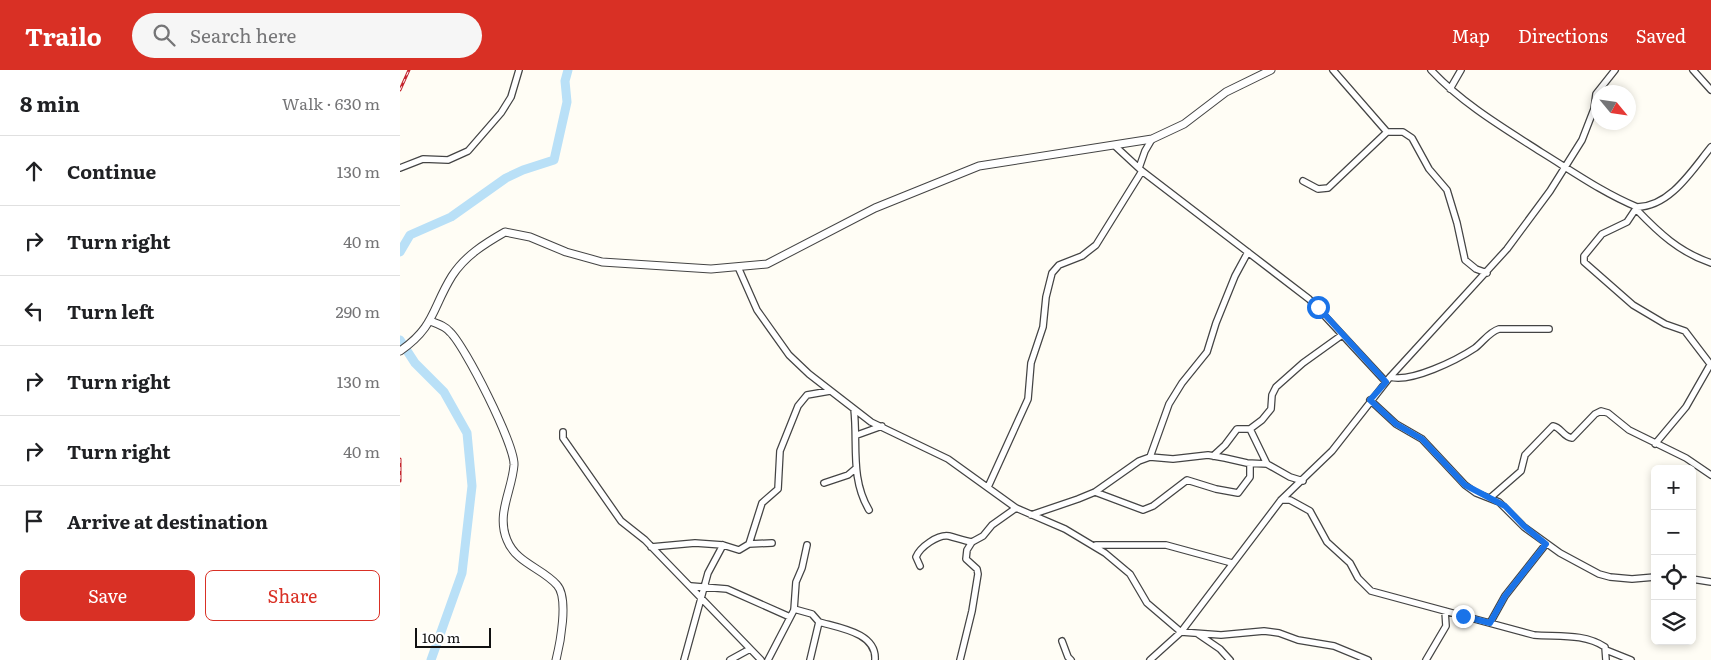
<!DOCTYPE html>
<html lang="en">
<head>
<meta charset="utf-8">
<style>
  body { margin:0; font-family:Literata,serif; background:#f6f6f6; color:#202124 }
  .controls { position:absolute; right:15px; bottom:15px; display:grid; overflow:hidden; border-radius:8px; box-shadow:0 2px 8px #0003 }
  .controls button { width:45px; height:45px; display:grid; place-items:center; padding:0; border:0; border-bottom:1px solid #e0e0e0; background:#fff; color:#202124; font:25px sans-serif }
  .compass { position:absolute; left:1191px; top:15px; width:45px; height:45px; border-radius:50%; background:#fff; box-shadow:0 2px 8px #0003; rotate:119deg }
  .scale { position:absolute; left:15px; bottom:12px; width:76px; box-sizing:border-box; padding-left:5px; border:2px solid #111; border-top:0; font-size:14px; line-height:18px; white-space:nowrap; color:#111; -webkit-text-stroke:4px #fff; paint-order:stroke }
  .stop { position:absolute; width:15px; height:15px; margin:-11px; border:4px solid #1a73e8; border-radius:50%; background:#fff }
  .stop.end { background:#1a73e8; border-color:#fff; box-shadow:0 1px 5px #0008 }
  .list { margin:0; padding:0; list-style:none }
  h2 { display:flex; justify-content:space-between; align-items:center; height:65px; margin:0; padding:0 20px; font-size:21px }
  h2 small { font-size:16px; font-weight:400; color:#757577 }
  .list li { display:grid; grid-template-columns:32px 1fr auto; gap:15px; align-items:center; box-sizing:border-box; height:70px; padding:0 20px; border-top:1px solid #e0e0e0 }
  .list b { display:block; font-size:19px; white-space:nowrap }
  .list em { font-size:16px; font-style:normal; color:#757577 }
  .actions { display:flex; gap:10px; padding:15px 20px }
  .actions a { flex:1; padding:11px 0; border:1px solid #d93025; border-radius:8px; text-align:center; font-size:18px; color:#d93025 }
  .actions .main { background:#d93025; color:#fff }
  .icon { flex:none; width:28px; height:28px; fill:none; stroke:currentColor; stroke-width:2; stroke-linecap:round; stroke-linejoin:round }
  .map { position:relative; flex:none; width:1311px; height:590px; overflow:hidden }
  header { display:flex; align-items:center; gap:30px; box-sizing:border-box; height:70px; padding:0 25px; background:#d93025; color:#fff }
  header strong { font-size:24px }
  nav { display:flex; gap:28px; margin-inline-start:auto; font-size:18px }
  .search { width:350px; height:45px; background:#f6f6f6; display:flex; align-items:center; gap:12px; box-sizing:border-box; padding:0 18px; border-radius:28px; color:#757577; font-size:19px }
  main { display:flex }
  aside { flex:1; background:#fff }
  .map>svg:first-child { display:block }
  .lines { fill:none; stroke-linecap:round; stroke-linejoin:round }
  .river { stroke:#b9e0f7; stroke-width:9 }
  .minor-casing { stroke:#444; stroke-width:8 }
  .tertiary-casing { stroke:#444; stroke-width:9 }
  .minor { stroke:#fff; stroke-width:5.5 }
  .tertiary { stroke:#fff; stroke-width:7 }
  .rail-casing { stroke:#c4262e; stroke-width:3 }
  .rail { stroke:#fff; stroke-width:1; stroke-dasharray:4; stroke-linecap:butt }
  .route { stroke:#1a73e8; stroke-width:6 }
</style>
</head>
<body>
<header>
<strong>Trailo</strong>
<div class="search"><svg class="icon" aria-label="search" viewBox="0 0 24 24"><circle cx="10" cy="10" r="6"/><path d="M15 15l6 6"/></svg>Search here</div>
<nav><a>Map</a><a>Directions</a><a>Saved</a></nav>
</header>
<main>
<aside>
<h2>8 min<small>Walk · 630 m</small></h2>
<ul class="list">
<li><svg class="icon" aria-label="ahead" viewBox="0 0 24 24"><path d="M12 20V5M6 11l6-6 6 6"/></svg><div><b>Continue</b></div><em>130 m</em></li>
<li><svg class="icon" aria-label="right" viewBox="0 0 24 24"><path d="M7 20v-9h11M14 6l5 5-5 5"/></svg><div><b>Turn right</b></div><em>40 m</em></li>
<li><svg class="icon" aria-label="left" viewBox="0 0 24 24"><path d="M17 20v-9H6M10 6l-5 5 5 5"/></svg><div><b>Turn left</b></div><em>290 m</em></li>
<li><svg class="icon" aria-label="right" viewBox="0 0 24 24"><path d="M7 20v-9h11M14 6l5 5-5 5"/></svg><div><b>Turn right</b></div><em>130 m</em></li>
<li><svg class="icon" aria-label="right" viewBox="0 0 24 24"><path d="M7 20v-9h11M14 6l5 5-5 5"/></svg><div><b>Turn right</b></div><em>40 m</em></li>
<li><svg class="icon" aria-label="arrive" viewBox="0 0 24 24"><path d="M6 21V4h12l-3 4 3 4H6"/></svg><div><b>Arrive at destination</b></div></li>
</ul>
<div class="actions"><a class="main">Save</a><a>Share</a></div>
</aside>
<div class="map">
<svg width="1311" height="590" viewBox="0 0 1311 590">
  <rect width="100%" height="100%" fill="#fffdf5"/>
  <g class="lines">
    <path class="river" d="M0 182 10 165 51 147 106 108 123 100 154 90 167 32 165 11 168 0
      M0 270 15 293 44 322 67 363 72 416 62 503 31 590"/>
    <g class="minor-casing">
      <path id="minor" d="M933 0 987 62H1003L1012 68 1029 99 1047 120 1057 153 1065 190 1076 199 1087 203
        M1031 0C1063 34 1102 57 1141 82 1172 101 1203 123 1237 137 1270 137 1293 99 1311 77
        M1293 0 1311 20
        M1050 19 1061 0
        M715 76 742 101 909 229 986 312
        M0 98 23 89 48 90 68 81 101 43 111 27 119 0
        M739 98 745 81 752 69
        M903 111 918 119 928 118 987 62
        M1237 137 1227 152 1202 164 1184 186V192L1233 235 1265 254 1285 261 1311 295
        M1236 139C1259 163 1279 182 1311 193
        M338 197 357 240 389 285 409 304 471 352 548 389 616 438 665 459 705 483 730 504 747 533 781 562 821 565 864 561 879 563 898 570 934 576 968 590
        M990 307C1011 313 1057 290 1075 278 1083 272 1089 262 1099 259H1149
        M970 330 996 354 1022 369 1065 415 1076 423 1099 432 1124 457 1160 483 1199 504 1210 507 1232 509 1255 507
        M454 339C458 374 450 408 469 440
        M850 359 867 394
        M163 362V368L221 451 245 470 361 590
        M457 365 482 356
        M1255 374 1286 337 1310 295
        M813 386 825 375 837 359H850L862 350 871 339 872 325 876 317 903 293 942 265
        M750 387 769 334 782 313 807 282 816 253 835 206 848 182
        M424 413 448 405 455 399
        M588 417 628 329 631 293 643 257 646 227 652 203 659 195 682 186 696 175 742 101
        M695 422 743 440 753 436 787 410 816 419 838 423 850 407V394
        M1090 428 1121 401 1125 385 1153 356C1161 357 1163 367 1172 368L1195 344 1201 341 1208 343 1229 360 1286 388 1311 405
        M881 430H890L910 441 927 472 950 493 958 508 971 521 1134 565C1157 567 1184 563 1205 577L1206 590
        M631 445 678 429 695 422 739 391 750 387 773 389 808 385 825 388 847 393 867 394 890 407 903 411
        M349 474 362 433 378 419 380 381 398 336 407 325 430 321
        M696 475H766L832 493
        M251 477 295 473 323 475 339 480 349 474 372 473
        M520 496 516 487C520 477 538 464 549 466 557 468 564 471 572 472
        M1292 509 1311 512
        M291 516 327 519 390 547
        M394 539 412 544 419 552
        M1090 553 1105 526 1146 474
        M798 564 820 579 830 590
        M662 571 668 587 671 590
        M1206 580 1231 590
        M284 590 308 503 323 475
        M330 590 350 579
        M368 590 394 540 396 512 402 498 407 475
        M410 590 419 552C440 558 477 563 475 590
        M560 590 572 541 578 504 577 499 566 489 567 480 572 472 583 466 592 455 616 438
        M750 590 781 562 881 430 932 381 990 307 1107 179 1150 121 1182 70 1194 39 1196 24 1215 0
        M1026 590 1046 556 1045 541"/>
    </g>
    <g class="tertiary-casing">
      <path id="tertiary" d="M30 251C38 254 45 256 50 262 65 276 115 375 114 395 112 421 96 444 107 470 116 493 142 498 157 515 169 528 160 574 156 590
        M0 281C35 257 32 238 52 206 65 186 84 174 105 162L130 167 166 182 202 192 311 199 367 194 475 138 579 96 752 69 784 54 826 22 871 0"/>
    </g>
    <use href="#minor" class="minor"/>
    <use href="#tertiary" class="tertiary"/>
    <g class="rail-casing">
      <path id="rail" d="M0 20 9 0
        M0 389V411"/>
    </g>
    <use href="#rail" class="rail"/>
  </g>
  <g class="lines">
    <path class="route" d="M918 237 986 312 970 330 996 354 1022 369 1065 415 1105 436 1124 456 1146 474 1105 526 1090 553 1063 546"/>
  </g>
</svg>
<div class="controls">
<button>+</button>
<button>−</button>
<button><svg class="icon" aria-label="locate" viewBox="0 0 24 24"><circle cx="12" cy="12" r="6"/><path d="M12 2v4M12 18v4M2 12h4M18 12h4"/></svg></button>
<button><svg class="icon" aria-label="layers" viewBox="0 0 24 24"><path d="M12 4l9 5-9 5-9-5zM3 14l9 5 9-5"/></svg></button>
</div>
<svg class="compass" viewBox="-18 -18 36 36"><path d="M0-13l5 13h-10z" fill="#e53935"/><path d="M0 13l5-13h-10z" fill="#757577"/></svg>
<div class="scale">100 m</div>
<div class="stop" style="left:918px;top:237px"></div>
<div class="stop end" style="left:1063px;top:546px"></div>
</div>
</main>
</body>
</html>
